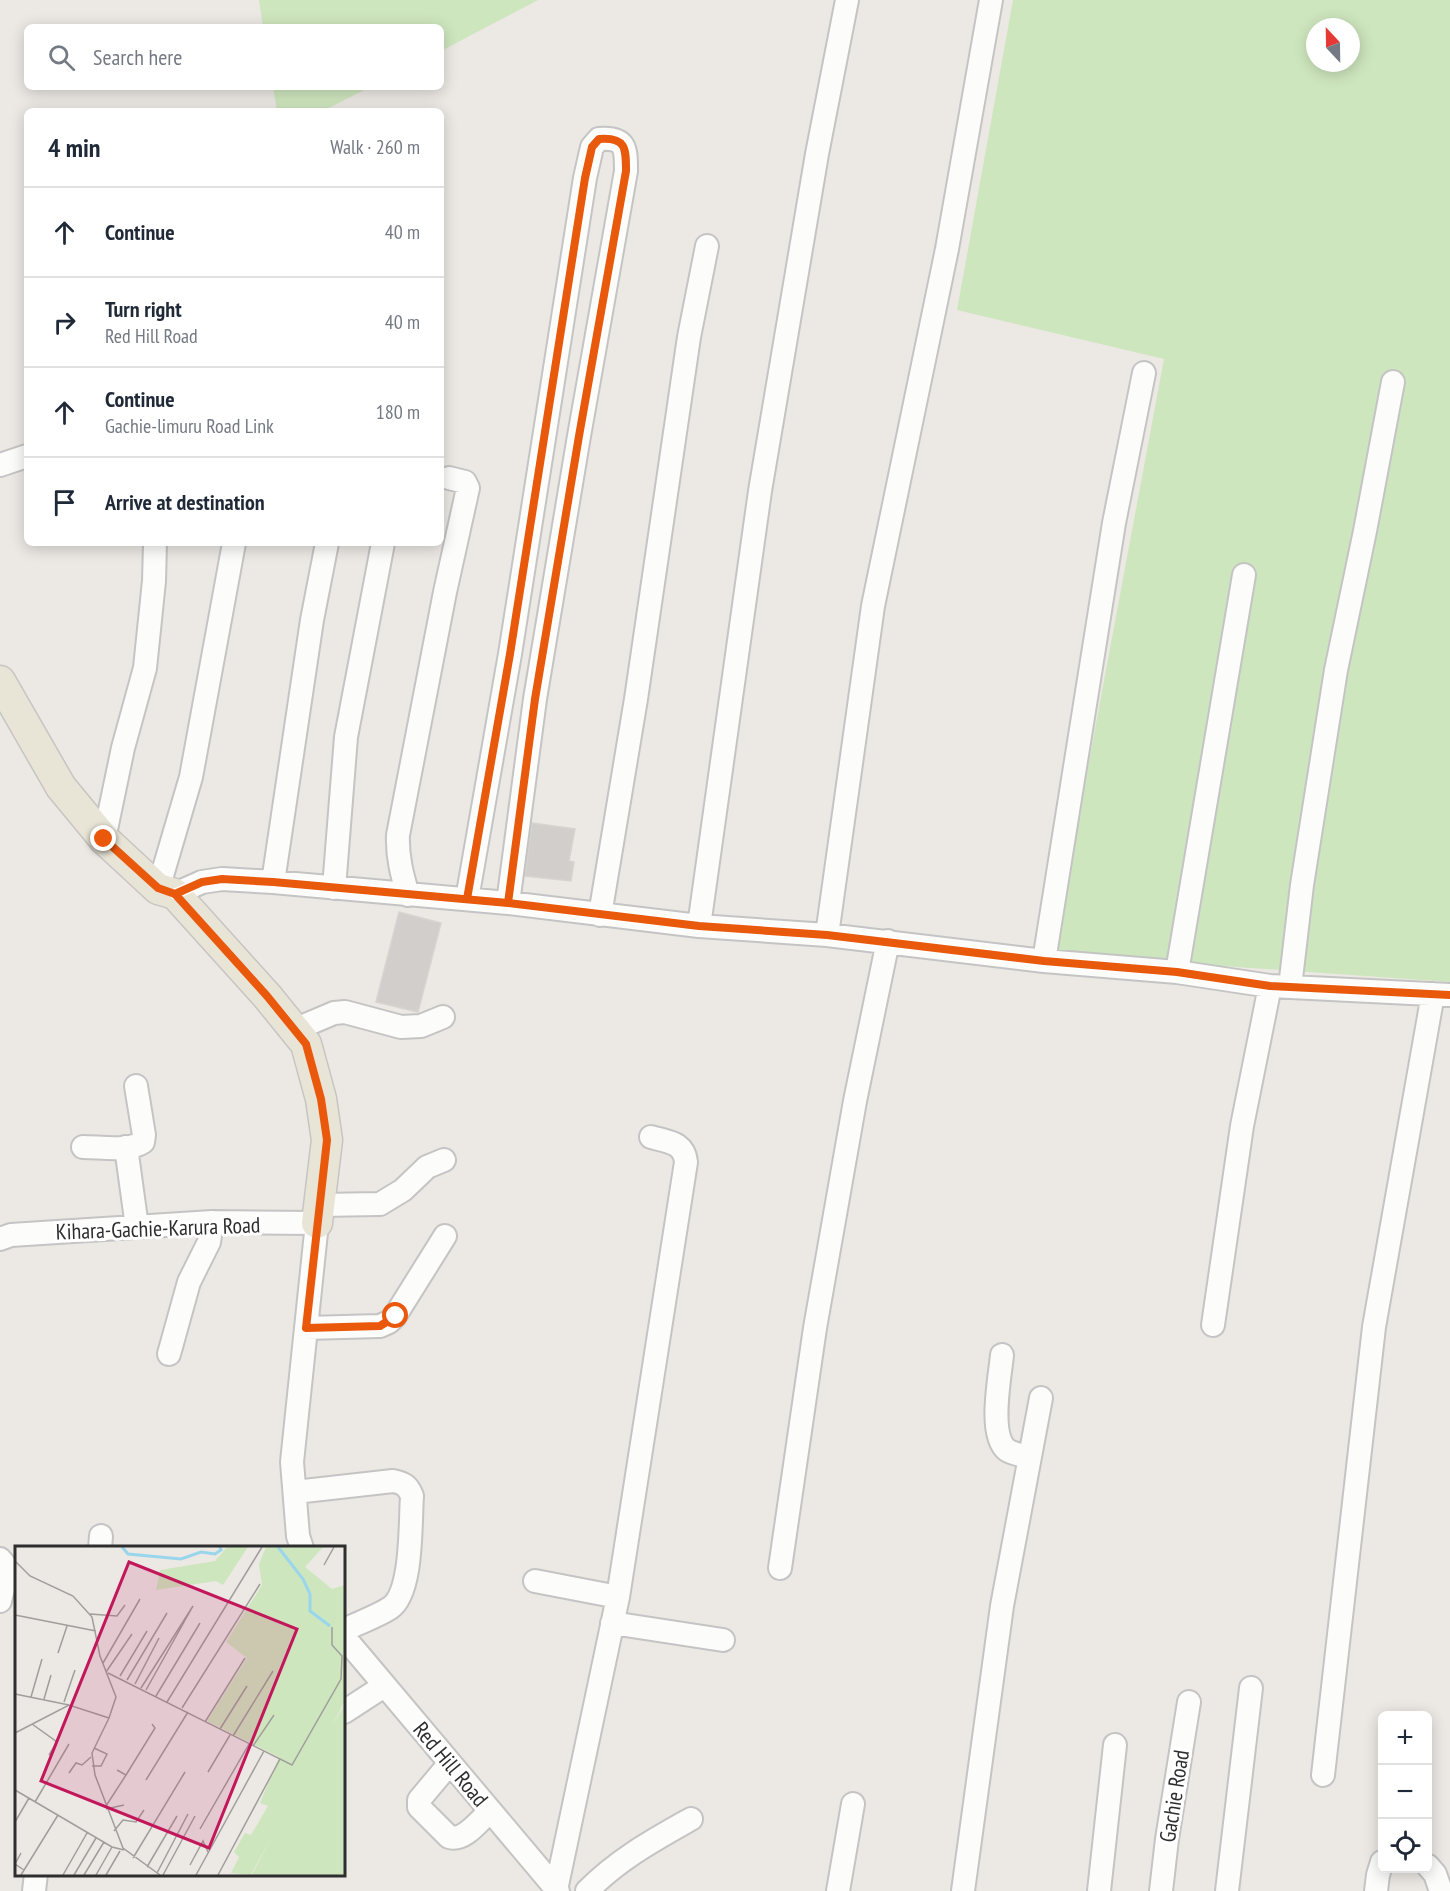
<!DOCTYPE html>
<html lang="en">
<head>
<meta charset="utf-8">
<style>
  body { margin:0; font-family:"PT Sans Narrow",sans-serif; background:#f2f2f3; color:#1f2937 }
  .controls { position:absolute; right:18px; bottom:18px; display:grid; overflow:hidden; border-radius:9px; box-shadow:0 3px 15px #0003 }
  .controls button { width:54px; height:54px; display:grid; place-items:center; padding:0; border:0; border-bottom:2px solid #e0e1e3; background:#fff; color:#1f2937; font:30px sans-serif }
  .compass { position:absolute; left:1306px; top:18px; width:54px; height:54px; border-radius:50%; background:#fff; box-shadow:0 3px 15px #0003; rotate:338deg }
  .stop { position:absolute; width:18px; height:18px; margin:-14px; border:4px solid #ea580c; border-radius:50%; background:#fff }
  .stop.end { background:#ea580c; border-color:#fff; box-shadow:0 2px 6px #0008 }
  .list { margin:0; padding:0; list-style:none }
  h2 { display:flex; justify-content:space-between; align-items:center; height:78px; margin:0; padding:0 24px; font-size:26px }
  h2 small { font-size:20px; font-weight:400; color:#747a83 }
  .list li { display:grid; grid-template-columns:39px 1fr auto; gap:18px; align-items:center; box-sizing:border-box; height:90px; padding:0 24px; border-top:2px solid #e0e1e3 }
  .list b { display:block; font-size:22px; white-space:nowrap }
  .list p { margin:0; font-size:20px; white-space:nowrap; color:#747a83 }
  .list em { font-size:20px; font-style:normal; color:#747a83 }
  .icon { flex:none; width:33px; height:33px; fill:none; stroke:currentColor; stroke-width:2; stroke-linecap:round; stroke-linejoin:round }
  .map { position:relative; flex:none; width:1450px; height:1891px; overflow:hidden }
  .search { position:absolute; background:#fff; box-shadow:0 3px 15px #0003; left:24px; top:24px; width:420px; height:66px; display:flex; align-items:center; gap:15px; box-sizing:border-box; padding:0 21px; border-radius:9px; color:#747a83; font-size:22px }
  .panel { position:absolute; background:#fff; box-shadow:0 3px 15px #0003; left:24px; top:108px; width:420px; height:438px; border-radius:9px }
  .map>svg:first-child { display:block }
  .green { fill:#cee6be; fill-rule:evenodd }
  .building { fill:#d1cecb; stroke:#d7d4d0; stroke-width:1.5 }
  .lines { fill:none; stroke-linecap:round; stroke-linejoin:round }
  .minor-casing { stroke:#c5c4c5; stroke-width:26 }
  .major-casing { stroke:#c6c5c4; stroke-width:33 }
  .minor { stroke:#fcfcfb; stroke-width:22 }
  .major { stroke:#e8e4d6; stroke-width:30 }
  .cycleway-casing { stroke:#fff; stroke-width:11 }
  .cycleway { stroke:#e8590c; stroke-width:8 }
  .route { stroke:#ea580c; stroke-width:8 }
  .labels { text-anchor:middle; dominant-baseline:central; stroke-width:6; stroke-linejoin:round; paint-order:stroke }
  .street-label { font-size:22px; fill:#2e2e2e; stroke:#fff }
  .inset-river { fill:none; stroke:#99d6ec; stroke-width:3 }
  .inset-road { fill:none; stroke:#a09e9b; stroke-width:1.5 }
  .view { fill:#c2185b; fill-opacity:0.15; stroke:#c2185b; stroke-width:3 }
  .inset-edge { fill:none; stroke:#2e2e2e; stroke-width:3 }
</style>
</head>
<body>
<div class="map">
<svg width="1450" height="1891" viewBox="0 0 1450 1891">
  <rect width="100%" height="100%" fill="#ece8e4"/>
  <path class="green" d="M259 0H538L441 51V27H263Z
    M1013 0H1450V982L1053 954 1164 359 957 310ZM1315 27H1351V63H1315Z
    M273 87H370L323 111H277Z"/>
  <path class="building" d="M532 823 575 829 569 861 574 862 571 881 525 876Z
    M399 912 441 923 418 1012 376 1002Z"/>
  <g class="lines">
    <g class="minor-casing">
      <path id="minor" d="M0 465 27 456
        M104 839 123 748 145 668 154 581 155 543
        M273 882 312 620 327 543
        M334 888 346 737 383 543
        M158 889 191 777 234 543
        M175 894 202 882 222 879 273 882 508 903 699 926 827 935 1044 961 1177 972 1270 986 1450 995
        M408 895C402 875 397 856 398 835L445 592 468 488 465 482 449 478
        M467 899 510 654 585 178 592 147 599 139C626 137 626 148 626 171L579 436 535 699 508 903
        M600 915 636 699 689 337 707 246
        M699 926 760 491 817 154 847 0
        M827 935 873 606 947 249 991 0
        M1044 961 1114 523 1144 373
        M1177 972 1244 575
        M1290 987 1302 885 1336 670 1365 531 1393 382
        M294 1030 334 1013 345 1012 401 1027 421 1026 443 1017
        M83 1147C101 1147 128 1152 143 1142L144 1135 136 1086
        M126 1147 137 1227
        M319 1205 380 1204 403 1190 427 1167 444 1160
        M0 1239 11 1235 212 1222 317 1223 292 1462 298 1536 302 1548
        M1213 1325 1242 1126 1270 986
        M306 1328 380 1326 389 1322 395 1316 445 1236
        M169 1354 189 1282 209 1242 212 1222
        M1002 1355C1000 1377 988 1435 1007 1450 1013 1454 1022 1455 1029 1457
        M295 1492 393 1481C404 1483 408 1486 412 1496 410 1522 413 1593 390 1608 376 1617 358 1623 344 1630
        M100 1548 101 1536
        M0 1559C12 1570 3 1586 0 1601
        M780 1568 815 1328 855 1101 888 941
        M535 1581 618 1597 556 1890
        M618 1597 686 1162C684 1142 668 1142 651 1137
        M612 1623 723 1640
        M344 1637 558 1891
        M344 1712 384 1686
        M450 1763 419 1800V1807L449 1837C464 1842 479 1821 490 1811
        M1323 1775 1374 1327 1433 994
        M1428 1866 1435 1874 1441 1891
        M34 1891 36 1874
        M587 1891C619 1859 652 1841 691 1819
        M838 1891 853 1804
        M963 1891 1002 1606 1041 1398
        M1099 1891 1115 1745
        M1161 1891 1167 1839 1189 1702
        M1227 1891 1251 1688
        M1376 1891 1378 1875 1382 1862"/>
    </g>
    <g class="major-casing">
      <path id="major" d="M0 681 61 787 104 839 158 889 175 894 267 996 306 1044 321 1099 327 1140 317 1223"/>
    </g>
    <use href="#minor" class="minor"/>
    <use href="#major" class="major"/>
    <g class="cycleway-casing">
      <path id="cycleway" d="M175 894 202 882 222 879 273 882 508 903 699 926 827 935 1044 961 1177 972 1270 986 1450 995
        M467 899 510 654 585 178 592 147 599 139C626 137 626 148 626 171L579 436 535 699 508 903"/>
    </g>
    <use href="#cycleway" class="cycleway"/>
  </g>
  <g class="lines">
    <path class="route" d="M104 839 158 888 175 894 267 996 306 1044 321 1099 327 1140 306 1328 380 1326 396 1316"/>
  </g>
  <g class="labels">
    <g class="street-label">
      <text transform="translate(158 1228) rotate(-2)">Kihara-Gachie-Karura Road</text>
      <text transform="translate(451 1764) rotate(50)">Red Hill Road</text>
      <text transform="translate(1174 1796) rotate(-81)">Gachie Road</text>
    </g>
  </g>
  <g transform="translate(15 1546)">
    <rect width="330" height="330" fill="#ece8e4"/>
    <path d="M212 1H233L208 39 201 35 141 44 145 24 200 15ZM251 1H308L290 21 317 43 330 39V155L316 181 330 158V329H237L257 289 236 329 216 327 224 311 219 306 230 287 236 289 253 260 245 257 264 211 192 175 232 112 211 96 247 39 244 18Z" fill="#cee6be"/>
    <path class="inset-river" d="M107 1 113 8 166 13 186 6 200 8 206 4 205 1M263 1 288 33 295 48V65L315 80"/>
    <path class="inset-road" d="M0 15 15 30 58 50 77 71 85 110 101 151 94 172M309 19 319 1M75 68 102 70 110 59M0 69 81 85M43 107 52 80M88 117 125 53M91 126 117 88M93 127 277 219 326 133 327 110 317 99V81M105 130 132 85M112 134 152 67M120 138 144 92M126 142 178 60 131 144M0 148 54 159M141 150 185 77M16 151 27 113M29 153 36 129M49 156 60 124M152 156 247 1M167 162 245 38M190 176 230 112M17 178 42 196 34 209M205 183 232 140M0 187 54 159 94 172 77 207 80 229 108 302 145 329M218 190 258 125M238 200 259 169M77 220H86L92 208 79 202M193 226 215 189M54 227 61 217 67 219 76 211M111 229 140 182 137 178M131 234 173 166M0 244 97 301 109 304M20 256 54 198M91 260 111 229 102 224M91 263 109 259M0 276 14 252M185 283 234 198M99 285 108 274 121 276 129 264M6 307 0 318 9 324M118 312 170 226M175 319 188 295 193 306M132 321 162 270M142 327 173 268M6 329 43 269M48 329 72 287M59 329 81 292M69 329 89 296M81 329 97 301M91 329 105 305M148 329 180 270M181 329 249 205M203 329 265 213"/>
    <path class="view" d="M114 16 282 83 194 302 26 235Z"/>
    <rect width="330" height="330" class="inset-edge"/>
  </g>
</svg>
<div class="controls">
<button>+</button>
<button>−</button>
<button><svg class="icon" aria-label="locate" viewBox="0 0 24 24"><circle cx="12" cy="12" r="6"/><path d="M12 2v4M12 18v4M2 12h4M18 12h4"/></svg></button>
</div>
<svg class="compass" viewBox="-18 -18 36 36"><path d="M0-13l5 13h-10z" fill="#e53935"/><path d="M0 13l5-13h-10z" fill="#747a83"/></svg>
<div class="stop" style="left:396px;top:1316px"></div>
<div class="stop end" style="left:104px;top:839px"></div>
<div class="search"><svg class="icon" aria-label="search" viewBox="0 0 24 24"><circle cx="10" cy="10" r="6"/><path d="M15 15l6 6"/></svg>Search here</div>
<section class="panel">
<h2>4 min<small>Walk · 260 m</small></h2>
<ul class="list">
<li><svg class="icon" aria-label="ahead" viewBox="0 0 24 24"><path d="M12 20V5M6 11l6-6 6 6"/></svg><div><b>Continue</b></div><em>40 m</em></li>
<li><svg class="icon" aria-label="right" viewBox="0 0 24 24"><path d="M7 20v-9h11M14 6l5 5-5 5"/></svg><div><b>Turn right</b><p>Red Hill Road</p></div><em>40 m</em></li>
<li><svg class="icon" aria-label="ahead" viewBox="0 0 24 24"><path d="M12 20V5M6 11l6-6 6 6"/></svg><div><b>Continue</b><p>Gachie-limuru Road Link</p></div><em>180 m</em></li>
<li><svg class="icon" aria-label="arrive" viewBox="0 0 24 24"><path d="M6 21V4h12l-3 4 3 4H6"/></svg><div><b>Arrive at destination</b></div></li>
</ul>
</section>
</div>
</body>
</html>
